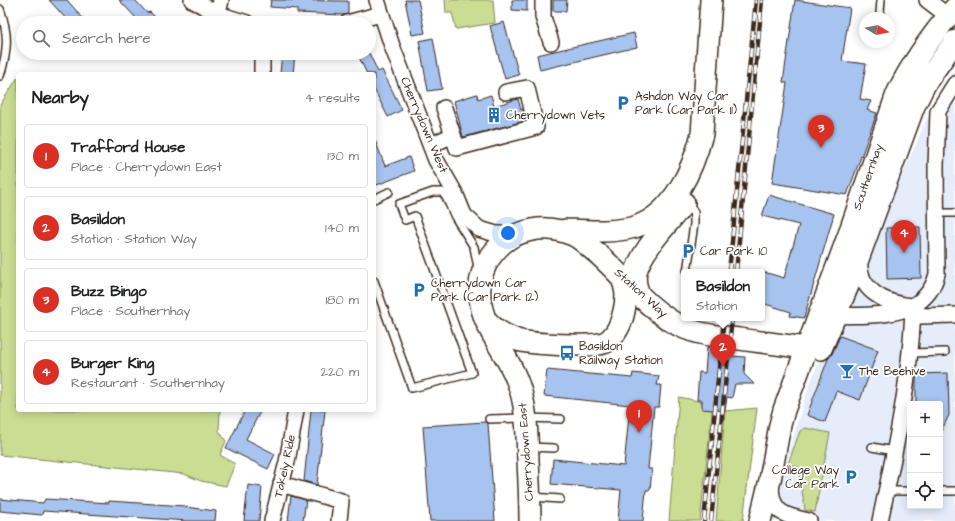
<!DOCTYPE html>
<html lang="en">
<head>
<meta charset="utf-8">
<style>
  body { margin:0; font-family:"Architects Daughter",sans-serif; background:#f2f2f2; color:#202124 }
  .controls { position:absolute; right:12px; bottom:12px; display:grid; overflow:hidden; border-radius:4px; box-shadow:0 2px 10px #0003 }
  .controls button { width:36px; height:36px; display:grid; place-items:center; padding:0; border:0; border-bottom:1px solid #e0e0e0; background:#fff; color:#202124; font:20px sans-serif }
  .compass { position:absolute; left:859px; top:12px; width:36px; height:36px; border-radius:50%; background:#fff; box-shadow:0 2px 10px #0003; rotate:100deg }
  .you { position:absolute; left:508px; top:233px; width:14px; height:14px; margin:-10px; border:3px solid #fff; border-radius:50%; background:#1a73e8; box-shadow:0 0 0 6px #1a73e833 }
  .badge { display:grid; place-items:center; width:26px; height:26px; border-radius:50%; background:#d93025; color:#fff; font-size:13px; font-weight:700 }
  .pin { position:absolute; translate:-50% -33px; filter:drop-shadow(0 1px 2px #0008) }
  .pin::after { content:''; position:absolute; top:21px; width:14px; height:12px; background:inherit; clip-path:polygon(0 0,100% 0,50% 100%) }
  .popup { position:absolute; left:681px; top:269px; width:84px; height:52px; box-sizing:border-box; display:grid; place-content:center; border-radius:4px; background:#fff; filter:drop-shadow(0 1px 3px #0005); font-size:13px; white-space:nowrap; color:#757577 }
  .popup b { font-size:15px; color:#202124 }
  .popup::after { content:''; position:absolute; left:50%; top:100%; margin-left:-8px; border:8px solid transparent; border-top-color:#fff }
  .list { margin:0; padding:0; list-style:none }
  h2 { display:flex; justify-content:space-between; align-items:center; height:52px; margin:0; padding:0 16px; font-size:17px }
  h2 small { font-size:13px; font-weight:400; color:#757577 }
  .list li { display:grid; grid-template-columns:26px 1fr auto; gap:12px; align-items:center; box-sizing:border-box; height:64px; margin:0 8px 8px; padding:0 8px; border:1px solid #e0e0e0; border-radius:4px }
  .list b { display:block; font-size:15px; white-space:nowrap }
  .list p { margin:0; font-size:13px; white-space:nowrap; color:#757577 }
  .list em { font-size:13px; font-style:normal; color:#757577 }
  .icon { flex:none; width:22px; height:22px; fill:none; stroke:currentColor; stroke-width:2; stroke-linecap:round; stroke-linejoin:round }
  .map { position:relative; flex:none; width:955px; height:521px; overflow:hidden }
  .search { position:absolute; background:#fff; box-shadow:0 2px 10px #0003; left:16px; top:16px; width:360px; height:44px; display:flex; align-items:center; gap:10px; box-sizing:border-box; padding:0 14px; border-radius:22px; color:#757577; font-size:15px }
  .panel { position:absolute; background:#fff; box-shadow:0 2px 10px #0003; left:16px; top:72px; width:360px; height:340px; border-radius:4px }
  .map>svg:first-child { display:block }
  .built { fill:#e5edfa; fill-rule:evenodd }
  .green { fill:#cadd92; stroke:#828458 }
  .building { fill:#a7c3ef; stroke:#3b2a1e }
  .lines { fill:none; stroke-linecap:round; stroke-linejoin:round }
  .lane-casing { stroke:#3b2a1e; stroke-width:10 }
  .street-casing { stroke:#3b2a1e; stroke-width:18 }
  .secondary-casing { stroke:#3b2a1e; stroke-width:24 }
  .lane { stroke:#fff; stroke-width:7 }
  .street { stroke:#fff; stroke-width:15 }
  .secondary { stroke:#fff; stroke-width:21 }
  .rail-casing { stroke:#3b2a1e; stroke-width:4.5 }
  .rail { stroke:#fff; stroke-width:3; stroke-dasharray:9; stroke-linecap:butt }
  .labels { text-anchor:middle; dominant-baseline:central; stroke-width:3.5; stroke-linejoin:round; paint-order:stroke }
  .poi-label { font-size:12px; fill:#3b2a1e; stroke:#fff; text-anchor:start }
  .street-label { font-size:12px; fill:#3b2a1e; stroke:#fff }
</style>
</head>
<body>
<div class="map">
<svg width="955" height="521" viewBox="0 0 955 521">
  <rect width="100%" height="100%" fill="#fff"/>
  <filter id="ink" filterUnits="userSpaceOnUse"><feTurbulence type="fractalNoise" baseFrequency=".025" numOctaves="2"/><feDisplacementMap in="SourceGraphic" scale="8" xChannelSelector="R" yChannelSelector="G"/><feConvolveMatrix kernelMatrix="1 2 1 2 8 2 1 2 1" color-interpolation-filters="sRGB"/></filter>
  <g filter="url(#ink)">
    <path class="built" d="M955 69V521H768L808 388 941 87ZM910 404H940V506H910Z"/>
    <path class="green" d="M445 0H493L495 23 456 29 452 13H446Z
      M18 77V410H220L219 431 226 441 220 455 235 464 226 486 201 481 184 474 0 455V105Z
      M679 397 713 404 700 521H669Z
      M757 408 743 521H716L725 411Z
      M805 428 830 433 815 512 805 510 798 467 788 464 800 431Z"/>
    <path class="building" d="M49 0H67L87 23H70Z
      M119 0H135L147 13 150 12 161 23H129L137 19Z
      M271 0 348 1V14L343 15 297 13V9L270 7Z
      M405 0H418L425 33 412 35Z
      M512 0H527V11L512 10Z
      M553 0H567L566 11H553Z
      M795 0 850 8 842 61 866 64 860 99 871 101 867 110 877 113 847 195 772 183 787 83 783 82Z
      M504 22 519 75 505 79 490 26Z
      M634 33 637 47 540 70 537 55Z
      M433 38 442 89 428 91 419 41Z
      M282 53H295L293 74H280Z
      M357 53H369L378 72 382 70 402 110 388 117 374 89V74H367Z
      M477 94 478 99 491 95 494 106 518 99 521 110 523 109 525 121 463 137 454 101Z
      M374 140H375L385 166 409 157 414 171 374 186Z
      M769 195 834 214 804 318 790 316 791 312 762 303V280L764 272 784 278 799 225 762 216Z
      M920 227 921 278 887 279 886 228Z
      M840 336 878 350 860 400 836 391 825 422 807 415 828 359 832 354Z
      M707 347 732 350V356L745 357 744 374 754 384H735L732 398 727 397 725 411 702 409V400H697L699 372 705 373Z
      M547 370 632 378 633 373 659 376 657 385H661L659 407H654L648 469H652L650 490H646L643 521H618L621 490 551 484 553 459 624 466 630 405 544 396Z
      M948 373 949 415 940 434V404H916V374Z
      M245 410H261L246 439 275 454 268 469 226 448Z
      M311 410H325L317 485 304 481Z
      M485 422 488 424 495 521H430L423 426Z
      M248 485 262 487 259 521H244Z
      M291 496 306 500 303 521H288Z
      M0 499 43 503 45 499 109 503V501L185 506V507L216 511 215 521H188L43 511 42 515 0 511Z"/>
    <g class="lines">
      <g class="lane-casing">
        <path id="lane" d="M0 9C9 34 8 51 0 76
          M880 12 881 0
          M374 199 389 192
          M936 213H955
          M687 272 694 224V212L687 201
          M374 281 412 388 472 373 415 216 405 220 399 204 433 192H442L446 197 455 217 474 247 478 268
          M910 353 945 352
          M489 419 525 418 561 419
          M529 447 554 448
          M872 447 894 451
          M886 491H910
          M940 491H955
          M532 497 560 499"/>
      </g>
      <g class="street-casing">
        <path id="street" d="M192 0 218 14 247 23
          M377 0 392 46 436 160 455 193 464 215 479 229 496 234H516
          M543 0V17L551 42
          M927 0 948 16
          M218 14 221 0
          M347 23 381 14
          M262 74V53
          M453 135 457 148 536 127 527 88 506 92
          M431 145 453 135 444 108
          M860 258C856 290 885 304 912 306
          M913 306 921 316 955 315
          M827 314 835 316C873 314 925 321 937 274L936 166 938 111 955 84
          M281 484 341 501 339 521
          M771 487C772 514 786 516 809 521
          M272 521 287 462 296 410
          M880 521C895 451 911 378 913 306"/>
      </g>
      <g class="secondary-casing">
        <path id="secondary" d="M565 230C588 231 612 233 635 227 673 215 693 169 702 134L711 0
          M640 296C636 288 634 281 636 272 642 249 670 222 684 203
          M488 322C496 331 506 336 517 340 531 344 594 348 606 342 616 336 622 322 624 311 627 298 627 287 620 275
          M821 349 850 281 914 106 926 82 955 41
          M530 521C530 501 529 480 528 460 527 433 527 403 516 378 505 350 482 327 480 297 478 275 487 257 503 243 511 236 521 232 532 230 546 227 560 230 573 235 582 239 590 248 598 254 625 278 648 310 680 326 699 335 719 336 739 339 762 342 784 345 806 348L818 345 826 337
          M760 521 770 480 780 425 784 410 849 234 897 94C912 62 932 35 955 8"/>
      </g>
      <use href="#lane" class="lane"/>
      <use href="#street" class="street"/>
      <use href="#secondary" class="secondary"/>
      <g class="rail-casing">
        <path id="rail" d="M729 272 756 0
          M736 272 762 0
          M704 521 724 318
          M711 521 732 318"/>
      </g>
      <use href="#rail" class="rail"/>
    </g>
  </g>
  <defs>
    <g id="parking-bare" transform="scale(1.2)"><path d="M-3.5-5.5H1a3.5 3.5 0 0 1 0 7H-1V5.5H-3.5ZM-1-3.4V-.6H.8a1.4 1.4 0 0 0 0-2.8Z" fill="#1f6fb2" stroke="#fff" stroke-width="2.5" paint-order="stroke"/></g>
    <g id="building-bare" transform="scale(1.2)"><path d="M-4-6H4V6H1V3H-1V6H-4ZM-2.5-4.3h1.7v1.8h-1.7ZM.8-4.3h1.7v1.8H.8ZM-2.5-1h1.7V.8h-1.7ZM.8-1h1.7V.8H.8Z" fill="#1f6fb2" stroke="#fff" stroke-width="2.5" paint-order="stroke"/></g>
    <g id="bus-bare" transform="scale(1.2)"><path d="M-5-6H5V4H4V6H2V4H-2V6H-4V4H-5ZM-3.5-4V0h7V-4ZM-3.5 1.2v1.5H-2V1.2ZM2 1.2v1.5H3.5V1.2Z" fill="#1f6fb2" stroke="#fff" stroke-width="2.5" paint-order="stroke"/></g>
    <g id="bar-bare" transform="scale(1.2)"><path d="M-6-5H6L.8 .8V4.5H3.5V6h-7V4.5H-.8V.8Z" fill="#1f6fb2" stroke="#fff" stroke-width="2.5" paint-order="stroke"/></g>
  </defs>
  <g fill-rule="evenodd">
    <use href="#parking-bare" x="623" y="103"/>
    <use href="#building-bare" x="494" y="115"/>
    <use href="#parking-bare" x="688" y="251"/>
    <use href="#parking-bare" x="419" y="290"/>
    <use href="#bus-bare" x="567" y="353"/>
    <use href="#bar-bare" x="847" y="371"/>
    <use href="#parking-bare" x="851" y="477"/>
  </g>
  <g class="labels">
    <g class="poi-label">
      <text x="635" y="96">Ashdon Way Car<tspan x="635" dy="14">Park (Car Park 11)</tspan></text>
      <text x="506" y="115">Cherrydown Vets</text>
      <text x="700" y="251">Car Park 10</text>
      <text x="431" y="283">Cherrydown Car<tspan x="431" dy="14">Park (Car Park 12)</tspan></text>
      <text x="579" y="346">Basildon<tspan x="579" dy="14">Railway Station</tspan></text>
      <text x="859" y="371">The Beehive</text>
      <text x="839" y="470" text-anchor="end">College Way<tspan x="839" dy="14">Car Park</tspan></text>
    </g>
    <g class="street-label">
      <text transform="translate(424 125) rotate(67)">Cherrydown West</text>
      <text transform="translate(868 177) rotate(-71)">Southernhay</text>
      <text transform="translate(641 293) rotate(42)">Station Way</text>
      <text transform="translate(526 452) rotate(-94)">Cherrydown East</text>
      <text transform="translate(285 466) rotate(-78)">Takely Ride</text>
    </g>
  </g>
</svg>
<div class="controls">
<button>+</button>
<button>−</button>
<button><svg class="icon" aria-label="locate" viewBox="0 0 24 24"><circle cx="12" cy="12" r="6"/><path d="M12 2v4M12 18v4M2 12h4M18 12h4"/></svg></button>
</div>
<svg class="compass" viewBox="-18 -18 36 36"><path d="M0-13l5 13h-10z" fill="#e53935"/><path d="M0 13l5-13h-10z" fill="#757577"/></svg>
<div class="you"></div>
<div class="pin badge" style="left:639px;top:433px">1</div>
<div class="pin badge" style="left:723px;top:367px">2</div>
<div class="popup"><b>Basildon</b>Station</div>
<div class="pin badge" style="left:821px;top:148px">3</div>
<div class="pin badge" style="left:904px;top:253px">4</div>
<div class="search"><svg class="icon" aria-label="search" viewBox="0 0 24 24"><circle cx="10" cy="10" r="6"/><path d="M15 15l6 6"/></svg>Search here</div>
<section class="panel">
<h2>Nearby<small>4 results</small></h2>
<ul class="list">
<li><span class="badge">1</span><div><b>Trafford House</b><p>Place · Cherrydown East</p></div><em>130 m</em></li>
<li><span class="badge">2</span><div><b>Basildon</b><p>Station · Station Way</p></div><em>140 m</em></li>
<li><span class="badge">3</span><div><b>Buzz Bingo</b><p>Place · Southernhay</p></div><em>180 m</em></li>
<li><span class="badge">4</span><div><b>Burger King</b><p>Restaurant · Southernhay</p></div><em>220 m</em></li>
</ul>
</section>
</div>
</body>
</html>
